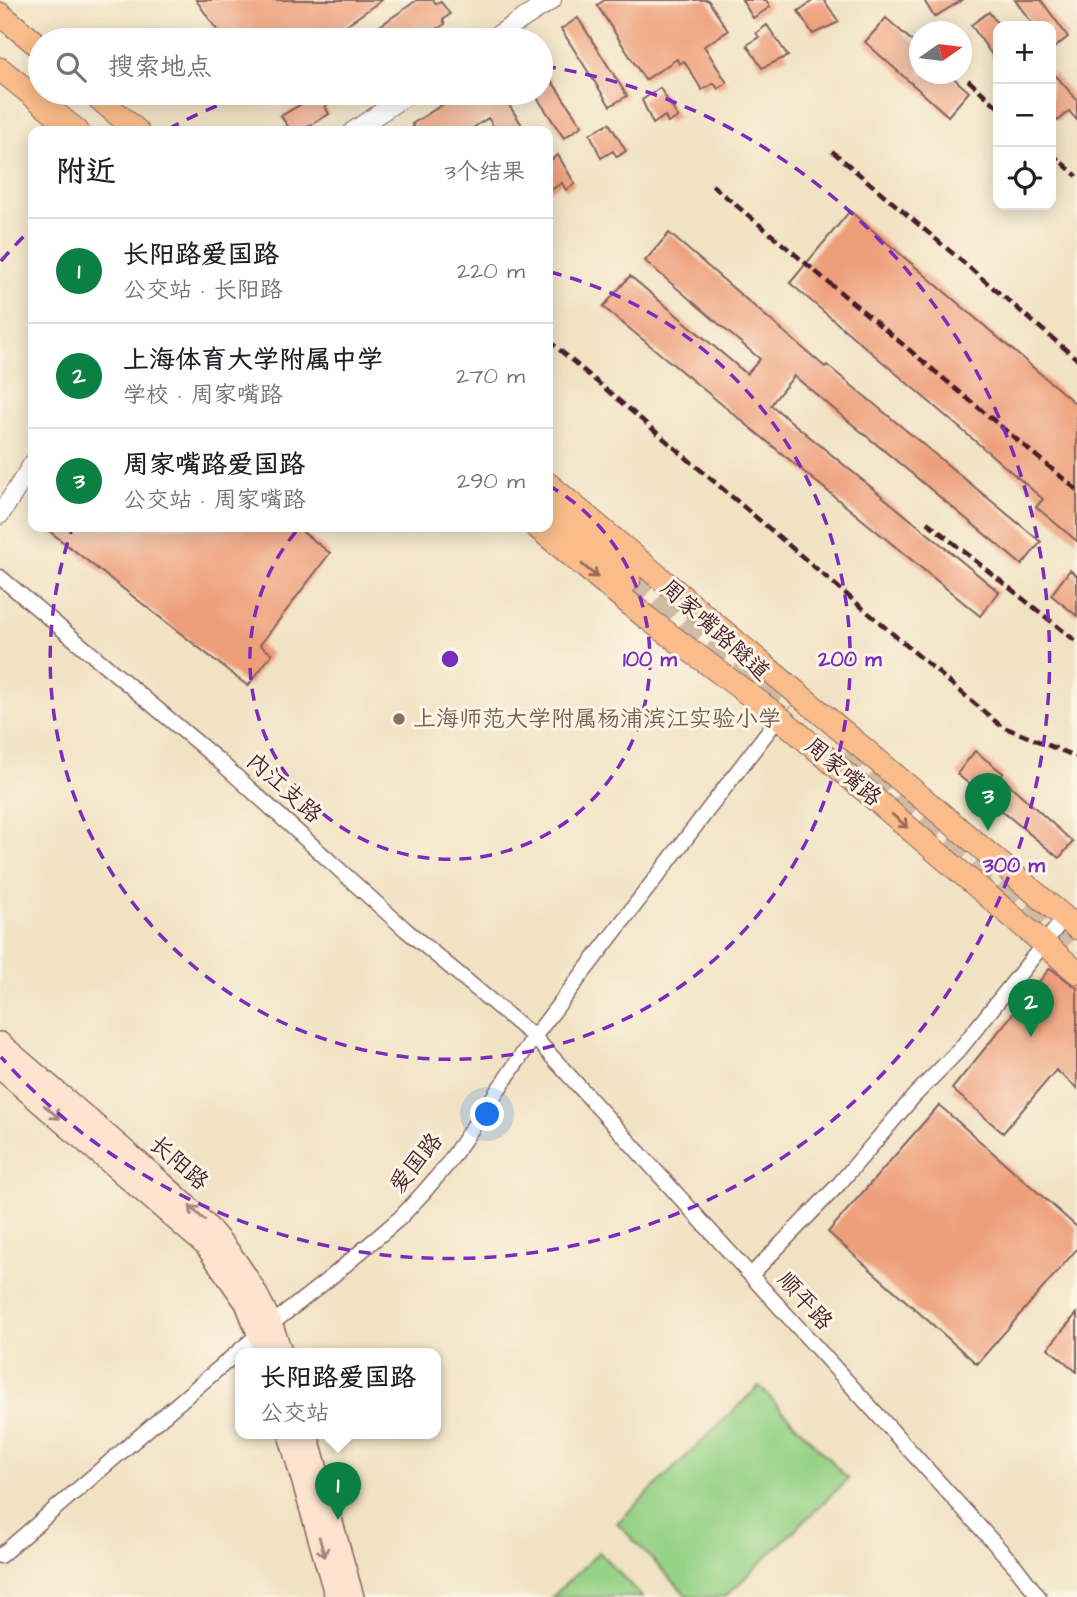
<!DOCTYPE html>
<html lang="zh">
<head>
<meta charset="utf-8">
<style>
  body { margin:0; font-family:"Architects Daughter","LXGW WenKai TC",sans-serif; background:#f6f6f6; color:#202124 }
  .controls { position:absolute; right:21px; top:21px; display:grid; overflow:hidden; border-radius:14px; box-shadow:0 4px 18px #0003 }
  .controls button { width:63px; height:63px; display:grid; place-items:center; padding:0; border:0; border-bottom:2px solid #e0e0e0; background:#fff; color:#202124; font:35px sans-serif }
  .compass { position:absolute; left:909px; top:21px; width:63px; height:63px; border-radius:50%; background:#fff; box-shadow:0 4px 18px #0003; rotate:76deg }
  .you { position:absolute; left:488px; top:1115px; width:24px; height:24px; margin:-18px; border:5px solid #fff; border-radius:50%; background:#1a73e8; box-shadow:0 0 0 10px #1a73e833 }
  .badge { display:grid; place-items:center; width:46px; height:46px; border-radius:50%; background:#0b8043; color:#fff; font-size:23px; font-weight:700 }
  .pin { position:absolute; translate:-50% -58px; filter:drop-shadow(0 2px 4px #0008) }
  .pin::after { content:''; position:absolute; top:37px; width:24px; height:21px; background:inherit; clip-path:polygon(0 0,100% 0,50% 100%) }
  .popup { position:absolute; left:235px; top:1348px; width:206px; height:91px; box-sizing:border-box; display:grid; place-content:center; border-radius:14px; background:#fff; filter:drop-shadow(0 2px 5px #0005); font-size:23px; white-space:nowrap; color:#757577 }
  .popup b { font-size:26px; color:#202124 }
  .popup::after { content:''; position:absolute; left:50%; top:100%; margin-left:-14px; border:14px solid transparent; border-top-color:#fff }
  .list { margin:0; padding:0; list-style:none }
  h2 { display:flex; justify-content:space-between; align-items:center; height:91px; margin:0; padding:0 28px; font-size:30px }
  h2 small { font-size:23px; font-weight:400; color:#757577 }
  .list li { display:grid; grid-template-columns:46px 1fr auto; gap:21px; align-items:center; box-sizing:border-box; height:105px; padding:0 28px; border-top:2px solid #e0e0e0 }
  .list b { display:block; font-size:26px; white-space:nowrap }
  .list p { margin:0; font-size:23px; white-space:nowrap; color:#757577 }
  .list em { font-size:23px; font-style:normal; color:#757577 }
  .icon { flex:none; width:38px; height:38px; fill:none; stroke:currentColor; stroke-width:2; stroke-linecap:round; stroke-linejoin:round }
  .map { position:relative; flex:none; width:1077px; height:1597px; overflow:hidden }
  .search { position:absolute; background:#fff; box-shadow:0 4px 18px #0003; left:28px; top:28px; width:525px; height:77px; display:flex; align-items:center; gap:18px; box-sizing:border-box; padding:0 24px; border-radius:38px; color:#757577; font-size:26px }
  .panel { position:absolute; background:#fff; box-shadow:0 4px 18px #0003; left:28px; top:126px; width:525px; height:406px; border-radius:14px }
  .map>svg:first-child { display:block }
  .green { fill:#96d287; stroke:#707859; stroke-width:2 }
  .building { fill:#ee9f7a }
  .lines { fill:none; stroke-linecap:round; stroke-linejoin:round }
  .primary-tunnel { stroke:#d0bba5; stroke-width:23; stroke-dasharray:23 11; stroke-linecap:butt }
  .minor-casing { stroke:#846360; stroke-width:17 }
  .tertiary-casing { stroke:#846360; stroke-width:20 }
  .secondary-casing { stroke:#846360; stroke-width:24 }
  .primary-casing { stroke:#846360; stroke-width:25 }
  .minor { stroke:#fff; stroke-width:14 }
  .tertiary { stroke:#fff; stroke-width:18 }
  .secondary { stroke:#fde4d0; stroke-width:21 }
  .primary { stroke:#f9bc8a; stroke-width:23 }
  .rail { stroke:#4a1f2b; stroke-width:4.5; stroke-dasharray:10 5; stroke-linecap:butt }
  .oneway { stroke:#996656 }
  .oneway2 { stroke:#a4827e }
  .ring { fill:none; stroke:#7b2cbf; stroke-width:3.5; stroke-dasharray:12 9 }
  .education-dot { fill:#8d6e63; stroke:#fcf5e5; stroke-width:2.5 }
  .labels { text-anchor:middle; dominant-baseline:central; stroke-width:6; stroke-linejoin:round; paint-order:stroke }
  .street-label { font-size:23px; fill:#4a1f2b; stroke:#fcf5e5 }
  .education-label { font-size:23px; fill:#785e54; stroke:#fcf5e5; text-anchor:start }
  .centre { fill:#7b2cbf; stroke:#fcf5e5; stroke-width:3.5 }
  .ring-label { font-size:21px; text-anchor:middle; font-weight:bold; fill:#7b2cbf; stroke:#fcf5e5; stroke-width:6; stroke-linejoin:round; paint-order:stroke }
</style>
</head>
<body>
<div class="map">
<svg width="1077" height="1597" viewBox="0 0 1077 1597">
  <rect width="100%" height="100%" fill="#fcf5e5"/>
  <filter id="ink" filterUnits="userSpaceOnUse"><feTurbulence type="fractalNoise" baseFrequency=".0143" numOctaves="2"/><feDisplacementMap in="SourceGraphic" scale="14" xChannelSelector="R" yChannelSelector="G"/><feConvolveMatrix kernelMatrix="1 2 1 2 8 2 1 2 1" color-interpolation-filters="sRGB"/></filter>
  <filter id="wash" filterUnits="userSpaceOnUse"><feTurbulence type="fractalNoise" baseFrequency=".00686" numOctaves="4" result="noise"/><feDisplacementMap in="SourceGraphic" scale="28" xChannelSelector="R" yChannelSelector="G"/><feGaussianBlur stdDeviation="1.57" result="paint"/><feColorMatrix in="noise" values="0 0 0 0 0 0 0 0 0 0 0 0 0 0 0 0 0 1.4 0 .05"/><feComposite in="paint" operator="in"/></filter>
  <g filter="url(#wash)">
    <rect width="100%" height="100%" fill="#f1e2c3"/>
    <path class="green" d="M759 1386 848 1479 725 1597H688L617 1523Z
      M599 1552 642 1597H552Z"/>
    <g id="blocks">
      <path class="building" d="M196 0H382L325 40H224Z
        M417 0H433L436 4 441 2 450 14 443 20 445 24 419 40H360Z
        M605 0H708L728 31 704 46 727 83 718 89 714 83 702 90 684 61 679 64 677 59 645 80 597 5Z
        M742 0H766L770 7 753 18Z
        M814 0H824L839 22 813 34 798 11Z
        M924 0H962L934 17Z
        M1015 0H1041L1068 37 1051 50V26H1034Z
        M989 12 998 24V63L971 25Z
        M578 18 627 96 610 106 561 29Z
        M886 18 920 48V74H949L969 92 948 116 865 42Z
        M767 25 788 56 762 68 747 45 759 37 756 33Z
        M541 65 582 126 564 138 534 93H541Z
        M1051 70 1077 100V120L1069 111 1058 121 1051 112Z
        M660 88 678 117 668 123 665 116 653 124 642 100Z
        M320 93H344L325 106 329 114 300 131H291L281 116Z
        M461 93H501L526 131H497L488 118 468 131H417L412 124Z
        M609 123 626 151 617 157 613 151 601 158 590 134Z
        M558 155 575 184 566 190 562 183 548 192V162Z
        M850 211 1077 405V541L1036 507 1043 499 790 283Z
        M669 233 825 367 827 365 1041 542 1022 565 794 376 776 398 771 405 999 592 980 616 603 307 630 276 747 374 760 359 645 261Z
        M44 527H296L330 553 260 645 272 654 248 686Z
        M1070 570 1077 576V616L1051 595Z
        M975 751 1003 773 1001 777 1073 842 1059 858 957 774Z
        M1050 968 1077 988V1088L1056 1070 1003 1133 952 1089Z
        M939 1105 1077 1227V1249L977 1364 828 1232Z
        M1077 1313V1372L1048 1348Z"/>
    </g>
  </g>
  <g filter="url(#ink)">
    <use href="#blocks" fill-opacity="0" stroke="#846360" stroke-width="2"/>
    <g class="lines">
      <path class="primary-tunnel" d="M629 580 788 712
        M842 756 1077 953"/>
      <g class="minor-casing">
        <path id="minor" d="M0 577 218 760 406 930 534 1037 1015 1566 1039 1597
          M751 1275 839 1184 915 1095 960 1049 1065 917
          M0 1556 260 1333 330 1278 400 1218 423 1193 447 1165 534 1037 779 717"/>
      </g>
      <g class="tertiary-casing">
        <path id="tertiary" d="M490 40 552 0
          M353 131 410 93
          M0 515 33 463"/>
      </g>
      <g class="secondary-casing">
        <path id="secondary" d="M0 1043C41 1078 81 1113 121 1147 196 1212 251 1256 282 1354
          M0 1068 206 1246 246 1303 266 1354
          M289 1434 336 1597
          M307 1434 353 1597"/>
      </g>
      <g class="primary-casing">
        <path id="primary" d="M0 14 40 47
          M0 69 77 131
          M93 93 137 131
          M548 484 1077 928
          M548 512 629 580
          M537 527 647 618 779 717 1077 972"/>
      </g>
      <use href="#minor" class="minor"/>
      <use href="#tertiary" class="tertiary"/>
      <use href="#secondary" class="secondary"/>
      <use href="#primary" class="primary"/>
      <path class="rail" d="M968 80 998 107
        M832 151 1077 359
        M1051 153 1077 176
        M712 185 1077 490
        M548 340 1001 726 1077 757
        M927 522 1077 642"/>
    </g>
    <defs><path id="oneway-shaft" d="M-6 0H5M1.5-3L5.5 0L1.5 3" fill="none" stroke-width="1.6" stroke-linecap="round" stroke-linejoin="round" transform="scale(1.75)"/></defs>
    <g class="oneway">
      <use href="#oneway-shaft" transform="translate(590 571) rotate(40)"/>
      <use href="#oneway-shaft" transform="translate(900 821) rotate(40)"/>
    </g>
    <g class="oneway2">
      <use href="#oneway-shaft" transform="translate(52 1112) rotate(41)"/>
      <use href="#oneway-shaft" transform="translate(197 1213) rotate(-137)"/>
      <use href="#oneway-shaft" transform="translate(322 1547) rotate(74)"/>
    </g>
  </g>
  <g class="ring">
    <path d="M548 485A200 200 0 1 1 299 528"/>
    <path d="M550 272A400 400 0 1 1 72 529"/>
    <path d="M1 261A600 600 0 0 1 33 227M168 129A600 600 0 0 1 250 93M544 66A600 600 0 1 1 1 1057"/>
  </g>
  <circle class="education-dot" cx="399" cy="719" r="7"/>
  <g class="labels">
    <g class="street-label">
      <text transform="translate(715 630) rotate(42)">周家嘴路隧道</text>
      <text transform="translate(843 772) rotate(40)">周家嘴路</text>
      <text transform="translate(284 788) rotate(42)">内江支路</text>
      <text transform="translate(179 1163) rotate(41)">长阳路</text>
      <text transform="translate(416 1163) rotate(-51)">爱国路</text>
      <text transform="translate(805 1301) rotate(48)">顺平路</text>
    </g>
    <g class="education-label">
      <text x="413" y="719">上海师范大学附属杨浦滨江实验小学</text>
    </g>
  </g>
  <circle cx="450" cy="659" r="10" class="centre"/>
  <g class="ring-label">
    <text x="650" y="666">100 m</text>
    <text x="850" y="666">200 m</text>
    <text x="1014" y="872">300 m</text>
  </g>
</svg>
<div class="controls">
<button>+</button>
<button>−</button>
<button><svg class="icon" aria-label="locate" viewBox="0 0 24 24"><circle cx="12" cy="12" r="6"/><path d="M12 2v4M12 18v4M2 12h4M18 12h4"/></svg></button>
</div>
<svg class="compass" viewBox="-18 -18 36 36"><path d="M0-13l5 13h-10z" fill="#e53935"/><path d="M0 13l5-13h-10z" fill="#757577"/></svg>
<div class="you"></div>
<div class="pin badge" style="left:338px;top:1520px">1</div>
<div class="popup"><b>长阳路爱国路</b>公交站</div>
<div class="pin badge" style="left:1031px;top:1037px">2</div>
<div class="pin badge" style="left:988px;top:831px">3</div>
<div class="search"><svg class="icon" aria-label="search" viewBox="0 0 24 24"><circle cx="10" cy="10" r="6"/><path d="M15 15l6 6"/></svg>搜索地点</div>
<section class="panel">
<h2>附近<small>3个结果</small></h2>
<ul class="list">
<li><span class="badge">1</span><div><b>长阳路爱国路</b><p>公交站 · 长阳路</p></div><em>220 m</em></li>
<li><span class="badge">2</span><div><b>上海体育大学附属中学</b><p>学校 · 周家嘴路</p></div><em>270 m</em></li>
<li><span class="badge">3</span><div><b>周家嘴路爱国路</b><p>公交站 · 周家嘴路</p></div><em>290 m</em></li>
</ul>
</section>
</div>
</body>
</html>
